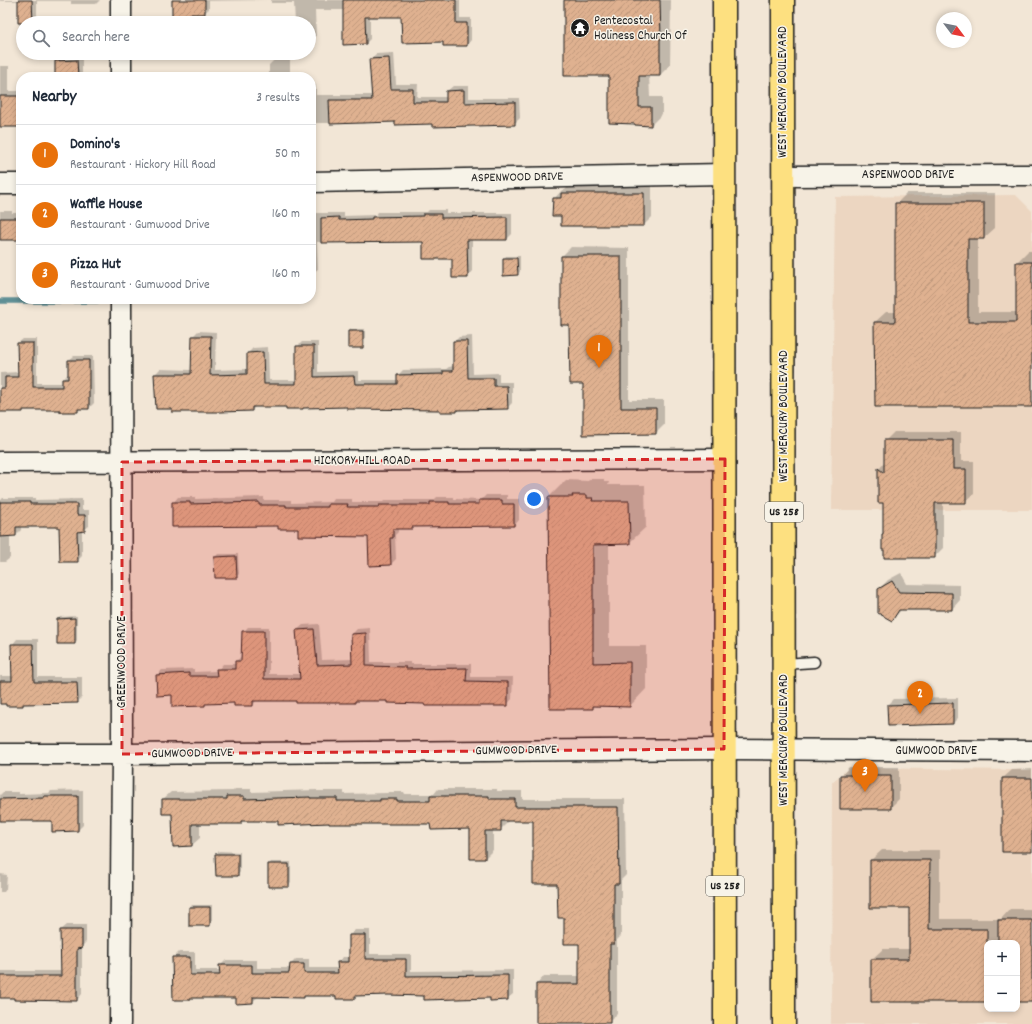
<!DOCTYPE html>
<html lang="en">
<head>
<meta charset="utf-8">
<style>
  body { margin:0; font-family:Dekko,sans-serif; background:#f2f2f3; color:#1f2937 }
  .controls { position:absolute; right:12px; bottom:12px; display:grid; overflow:hidden; border-radius:8px; box-shadow:0 2px 6px #0003 }
  .controls button { width:36px; height:36px; display:grid; place-items:center; padding:0; border:0; border-bottom:1px solid #e0e1e3; background:#fff; color:#1f2937; font:20px sans-serif }
  .compass { position:absolute; left:936px; top:12px; width:36px; height:36px; border-radius:50%; background:#fff; box-shadow:0 2px 6px #0003; rotate:122deg }
  .you { position:absolute; left:534px; top:499px; width:14px; height:14px; margin:-10px; border:3px solid #fff; border-radius:50%; background:#1a73e8; box-shadow:0 0 0 6px #1a73e833 }
  .badge { display:grid; place-items:center; width:26px; height:26px; border-radius:50%; background:#111827; color:#fff; font-size:13px; font-weight:700 }
  .pin { position:absolute; translate:-50% -33px; filter:drop-shadow(0 1px 2px #0008) }
  .pin::after { content:''; position:absolute; top:21px; width:14px; height:12px; background:inherit; clip-path:polygon(0 0,100% 0,50% 100%) }
  .list { margin:0; padding:0; list-style:none }
  h2 { display:flex; justify-content:space-between; align-items:center; height:52px; margin:0; padding:0 16px; font-size:17px }
  h2 small { font-size:13px; font-weight:400; color:#747a83 }
  .list li { display:grid; grid-template-columns:26px 1fr auto; gap:12px; align-items:center; box-sizing:border-box; height:60px; padding:0 16px; border-top:1px solid #e0e1e3 }
  .list b { display:block; font-size:15px; white-space:nowrap }
  .list p { margin:0; font-size:13px; white-space:nowrap; color:#747a83 }
  .list em { font-size:13px; font-style:normal; color:#747a83 }
  .icon { flex:none; width:22px; height:22px; fill:none; stroke:currentColor; stroke-width:2; stroke-linecap:round; stroke-linejoin:round }
  .map { position:relative; flex:none; width:1032px; height:1024px; overflow:hidden }
  .search { position:absolute; background:#fff; box-shadow:0 2px 6px #0003; left:16px; top:16px; width:300px; height:44px; display:flex; align-items:center; gap:10px; box-sizing:border-box; padding:0 14px; border-radius:22px; color:#747a83; font-size:15px }
  .panel { position:absolute; background:#fff; box-shadow:0 2px 6px #0003; left:16px; top:72px; width:300px; height:232px; border-radius:16px }
  .map>svg:first-child { display:block }
  .built { fill:#ecd6c1; fill-rule:evenodd }
  .shadow { fill:#0003 }
  .lines { fill:none; stroke-linecap:round; stroke-linejoin:round }
  .stream { stroke:#5f8f95; stroke-width:5.5 }
  .building { fill:url(#building-hatch); stroke:#1c1c1c }
  .service-casing { stroke:#1c1c1c; stroke-width:13 }
  .minor-casing { stroke:#1c1c1c; stroke-width:23 }
  .trunk-casing { stroke:#1c1c1c; stroke-width:25 }
  .service { stroke:#f7f3e8; stroke-width:10 }
  .minor { stroke:#f7f3e8; stroke-width:20 }
  .trunk { stroke:#fde080; stroke-width:22 }
  .marked { fill:#d62828; fill-opacity:0.2; stroke:#d62828; stroke-width:3; stroke-dasharray:8 5; stroke-linejoin:round }
  .labels { text-anchor:middle; dominant-baseline:central; stroke-width:3; stroke-linejoin:round; paint-order:stroke }
  .shield { fill:#f7f3e8; stroke:#5e5c59; stroke-width:1 }
  .shield-label { font-size:12px; font-weight:bold; fill:#1c1c1c }
  .poi-label { font-size:13px; fill:#1c1c1c; stroke:#f7f3e8; text-anchor:start }
  .street-label { font-size:13px; fill:#1c1c1c; stroke:#f7f3e8 }
</style>
</head>
<body>
<div class="map">
<svg width="1032" height="1024" viewBox="0 0 1032 1024">
  <defs>
    <pattern id="building-hatch" width="6" height="6" patternUnits="userSpaceOnUse"><rect width="6" height="6" fill="#dfb190"/><path d="M-1 1l2-2M0 6l6-6M5 7l2-2" fill="none" stroke="#bf987c"/></pattern>
  </defs>
  <rect width="100%" height="100%" fill="#f2e6d6"/>
  <filter id="ink" filterUnits="userSpaceOnUse"><feTurbulence type="fractalNoise" baseFrequency=".025" numOctaves="2"/><feDisplacementMap in="SourceGraphic" scale="8" xChannelSelector="R" yChannelSelector="G"/><feConvolveMatrix kernelMatrix="1 2 1 2 8 2 1 2 1" color-interpolation-filters="sRGB"/></filter>
  <g filter="url(#ink)">
    <path class="built" d="M1016 195 1032 211V510H831L835 197Z
      M849 768 1032 770V1024H831L832 782ZM987 943H1017V1009H987Z"/>
    <path class="shadow" d="M0 0H100L96 4H71V1H37V23H23V36H20L19 1H0Z
      M173 0H460V18H471V40L467 45 444 42 402 16H370V39L365 44 344 10H315L316 36 311 41H309V23H295L294 3H271V0L209 1V9L204 13H194V23H173Z
      M565 0H671L670 65 660 75H649L650 97H662V114L651 125 610 75Z
      M394 53 396 84H418L417 97H447V91L453 86H469V98H519L520 118 514 124 433 123 396 121H363L361 123H311V85H316V95H373L370 59 376 54Z
      M61 56H82V77H56V61Z
      M290 59V77H269V65L274 60Z
      M0 66H9V91H21V126H0Z
      M570 185H652V217L644 225 554 199 562 190H565Z
      M907 193H995V228L984 238H978V312H1017V262L1028 251H1032V406L875 322 886 312H896V204Z
      M429 210H446V213H512V234L507 239H472V271L467 277 453 258 424 241 317 242 318 269 311 274V213H344V216L376 215 378 212H427Z
      M0 211H12V213H21V239H0Z
      M571 247 629 248V400H664V425L656 433 584 383 570 324H562V256Z
      M506 256H520V272L517 274 504 259Z
      M351 329H365V345L363 347 349 332Z
      M198 331 216 332 215 370 248 369V353L253 348 268 347 269 380H297V347L302 342H318V372L359 371V380H398V375L403 370 446 369 449 367 454 366V342L459 337 472 336 473 374 499 373V382H512V403L507 408 458 409 456 411 441 409 348 406H256L252 410 155 374 160 369 192 370 193 336Z
      M23 339H37V383H63V379L68 374 69 360 74 356H93L94 403 89 408H81L77 411 61 409 0 411V373L19 372 18 343Z
      M894 432H961V461H974V494L965 502H943V548L934 557 883 549V534L884 532V502L879 469 885 462V441Z
      M590 479H604V482H609L608 485H645L646 527 629 543H609V646H646V689L630 706 595 705 593 708H551L549 497 566 480 588 481Z
      M486 495H507V499H519V520L514 526H414L412 528H398V532L395 535 396 559 391 564 369 536 279 525 173 503 178 497H195V499L264 497V500H291V503L332 502 334 499H352V502H383L385 500H434L437 497H454V499L481 500Z
      M3 498H35V500L82 499V510H89V526L84 530H82V556L77 561 60 526H21V530L16 535 10 536V558L5 562H0V501Z
      M218 554H238L239 574 236 577 215 557Z
      M901 573 907 584 960 585V600L952 609H902L892 620 879 589 888 580Z
      M77 616V640L75 643 58 619 60 617Z
      M319 624 322 660 353 659 352 634 357 629 370 628 371 662H411V664H471V677H513L512 699 507 705 425 703 388 700H356L354 702 297 700H257L253 705 235 702 207 703 204 705 173 694 157 675 162 670 194 669V672L217 671 223 664H236V661L242 656 243 632 248 627H269V674H301L297 630 303 625Z
      M17 639H38V677H82V697L77 702 25 703 23 705 0 702V676H13L12 645Z
      M958 698V718L953 723 889 725 888 705 894 699Z
      M849 767H899V799L890 808 841 776Z
      M1032 769V851L1003 778 1012 770Z
      M235 789H251V792L317 790V791H344V794L387 793 389 792H404L405 794H434L438 789H497V791H522V799H625L626 875 621 880V936L617 940V1014L609 1022 537 984 544 976H580V943L565 917 558 883 534 820H508V822L500 830H493V850L485 858 471 828 431 823 330 822 279 820H244L240 823H200V838L192 845 174 846 173 813 163 799 171 792 233 791Z
      M83 790V825L78 830 53 820 0 821V795L3 792H19V794L49 793 51 791Z
      M882 850H940V919H1001L1010 909H1032V1001H1017V943H987V1001L872 959 883 949H910V907L871 860Z
      M219 851 240 852V872L238 875H217L216 854Z
      M271 862H291V883L288 886 269 865Z
      M0 874 7 875 6 889 4 892H0Z
      M192 905H212V923L209 925 190 907Z
      M67 925H86V942L82 946V994L77 1000 0 997V971H62L61 930Z
      M355 930H370V954H411V971L513 970V994L507 999 491 997 425 995H358L354 998 337 995 258 997 252 1002 237 997H192L190 999 173 958 179 952H195V970H221L220 966 226 960H257V968H291V964L296 959H309V968H338V963L343 957H350V935Z"/>
    <g class="lines">
      <path class="stream" d="M0 301H97"/>
    </g>
    <path class="building" d="M18 0H32L33 23H18Z
      M172 0H205V14H189L190 23H172Z
      M343 0H456V23H467V46H443V42L402 43 401 17H365L366 44 343 45Z
      M564 0H660L661 39H660V76H639V107H651V126L635 125V124L609 123V76H564Z
      M389 58 391 89H413V102H446V91L464 90V103L515 102V125L432 127V124L395 125V122L330 124 329 100H372L369 59Z
      M77 60 78 77H55V61Z
      M0 96H21V127H0Z
      M561 193H644V226H561V216H552L553 198H561Z
      M895 203H984V239H968V322H1016V262H1032V407H875L874 322H895Z
      M423 214H441V218L507 217V240H467L468 278H452V259H423V242L321 243V218L339 217V220L372 219V217L423 216Z
      M0 218H21V240H0Z
      M561 256H621V408H656V434L583 435V384H570L569 325H561Z
      M503 258H517L518 275 503 276Z
      M348 331H363V348H348Z
      M192 336H211L210 375 247 374V353L263 352 264 384H296V346H314V377L354 376 355 384H397V375L443 374V371H453V341H467L468 378H494V386H507L508 409 457 410V412H440V410L347 409V407L303 408V409H286V407H252V411L220 412H172V409H156L154 374H191Z
      M17 343H33V387H62V379H68V360H89V409H78V412H60V410H23V412H0V388H5V377H18Z
      M884 440H953V469H966V503H935V558H884V550H882V534H883V503H878V468L884 473Z
      M572 495H587V498H593L592 501H629L630 544 593 545V663L630 662V707L593 706V709H550L548 497H573Z
      M479 500H502V504H514V526L412 527V529H393V538H390L391 565 369 566 368 537 298 536V529H278V526L172 527V502H190V504L259 502V505H286V507H328V504H348L347 507H379V505H430V502H449V504H479Z
      M0 502H30V504H77V515H85V531L77 532 78 562H60L59 527H16V536L0 537Z
      M236 556 237 578H215L214 557Z
      M892 581 899 592 952 593V610H899L892 621 878 613V589Z
      M75 618V644H57V619Z
      M314 629 317 665 352 664 351 634 366 633V666L406 667V669L467 668 466 681 508 682V706H425L424 704 387 703V701H355V703H296V701H253V706H234V703L205 704V706L172 707V695L157 696 156 675 189 673V676H217L216 669H235V661H241L242 631H264V679H300L296 630Z
      M11 644H33L34 682H77L78 703 23 704V706H6V704H0V681H12Z
      M953 703V724L888 726 887 705Z
      M840 775H891V809H840Z
      M1002 778H1032V852H1002Z
      M44 796H78V831L52 832V821H0V799L44 798Z
      M227 796H244V799L310 797V798H337V801H380V799H397V801H430V796H489V799H515V807H618L619 884H614V944H610V1023H536V984H579V944H564V918H558L557 884H533V821H501V831H485V859H470V829L431 830 430 824H329V823L278 825V821H241V824H192V846L173 847 172 814H162V799H227Z
      M215 854H238V876H216Z
      M870 860H930L929 929H987V1002H871V959H909V908H870Z
      M268 864H289V887H268Z
      M189 907H210V926H189Z
      M998 920H1032V1002H1017V943H998Z
      M60 930H82V948L77 949V1001L14 1000V998H0V976H61Z
      M349 935H365V959H406V976L508 975V1000L490 1001V998L424 1000V996L388 995 355 996V999H336V996H304V998L253 997V1003L236 1004V998H190V1000H173L172 957H190V975H220L219 965H252V973H289L290 964H304V973H338L337 962H349Z"/>
    <g class="lines">
      <g class="service-casing">
        <path id="service" d="M784 664 814 662"/>
      </g>
      <g class="minor-casing">
        <path id="minor" d="M121 23V0
          M121 77V53
          M783 176 1032 175
          M311 182 724 174
          M0 184H21
          M0 462 725 459
          M0 754H122L724 749 1032 751
          M120 1024 122 754 121 299"/>
      </g>
      <g class="trunk-casing">
        <path id="trunk" d="M724 0 725 1024
          M783 0 784 1024"/>
      </g>
      <use href="#service" class="service"/>
      <use href="#minor" class="minor"/>
      <use href="#trunk" class="trunk"/>
    </g>
  </g>
  <path class="marked" d="M725 459 724 749 122 754V462Z"/>
  <defs>
    <g id="temple-disc" transform="scale(1)"><circle r="9.5" fill="#1c1c1c" stroke="#f7f3e8"/><path d="M0-6L5-2H3V0L6.5 2.5H4V6H1.5V3h-3V6H-4V2.5H-6.5L-3 0V-2H-5Z" fill="#fff"/></g>
  </defs>
  <g fill-rule="evenodd">
    <use href="#temple-disc" x="580" y="28"/>
  </g>
  <g class="labels">
    <g class="shield">
      <rect x="765" y="502" width="38" height="20" rx="3"/>
      <rect x="706" y="876" width="38" height="20" rx="3"/>
    </g>
    <g class="shield-label">
      <text x="784" y="512">US 258</text>
      <text x="725" y="886">US 258</text>
    </g>
    <g class="poi-label">
      <text x="594" y="21">Pentecostal<tspan x="594" dy="15">Holiness Church Of</tspan></text>
    </g>
    <g class="street-label">
      <text transform="translate(783 92) rotate(-90)">WEST MERCURY BOULEVARD</text>
      <text x="908" y="175">ASPENWOOD DRIVE</text>
      <text transform="translate(517 178) rotate(-1)">ASPENWOOD DRIVE</text>
      <text transform="translate(784 416) rotate(-90)">WEST MERCURY BOULEVARD</text>
      <text x="362" y="461">HICKORY HILL ROAD</text>
      <text transform="translate(122 662) rotate(-90)">GREENWOOD DRIVE</text>
      <text transform="translate(784 740) rotate(-90)">WEST MERCURY BOULEVARD</text>
      <text transform="translate(516 751) rotate(-1)">GUMWOOD DRIVE</text>
      <text x="936" y="751">GUMWOOD DRIVE</text>
      <text transform="translate(192 754) rotate(-1)">GUMWOOD DRIVE</text>
    </g>
  </g>
</svg>
<div class="controls">
<button>+</button>
<button>−</button>
</div>
<svg class="compass" viewBox="-18 -18 36 36"><path d="M0-13l5 13h-10z" fill="#e53935"/><path d="M0 13l5-13h-10z" fill="#747a83"/></svg>
<div class="you"></div>
<div class="pin badge" style="left:599px;top:368px;background:#e8710a">1</div>
<div class="pin badge" style="left:920px;top:714px;background:#e8710a">2</div>
<div class="pin badge" style="left:865px;top:792px;background:#e8710a">3</div>
<div class="search"><svg class="icon" aria-label="search" viewBox="0 0 24 24"><circle cx="10" cy="10" r="6"/><path d="M15 15l6 6"/></svg>Search here</div>
<section class="panel">
<h2>Nearby<small>3 results</small></h2>
<ul class="list">
<li><span class="badge" style="background:#e8710a">1</span><div><b>Domino's</b><p>Restaurant · Hickory Hill Road</p></div><em>50 m</em></li>
<li><span class="badge" style="background:#e8710a">2</span><div><b>Waffle House</b><p>Restaurant · Gumwood Drive</p></div><em>160 m</em></li>
<li><span class="badge" style="background:#e8710a">3</span><div><b>Pizza Hut</b><p>Restaurant · Gumwood Drive</p></div><em>160 m</em></li>
</ul>
</section>
</div>
</body>
</html>
